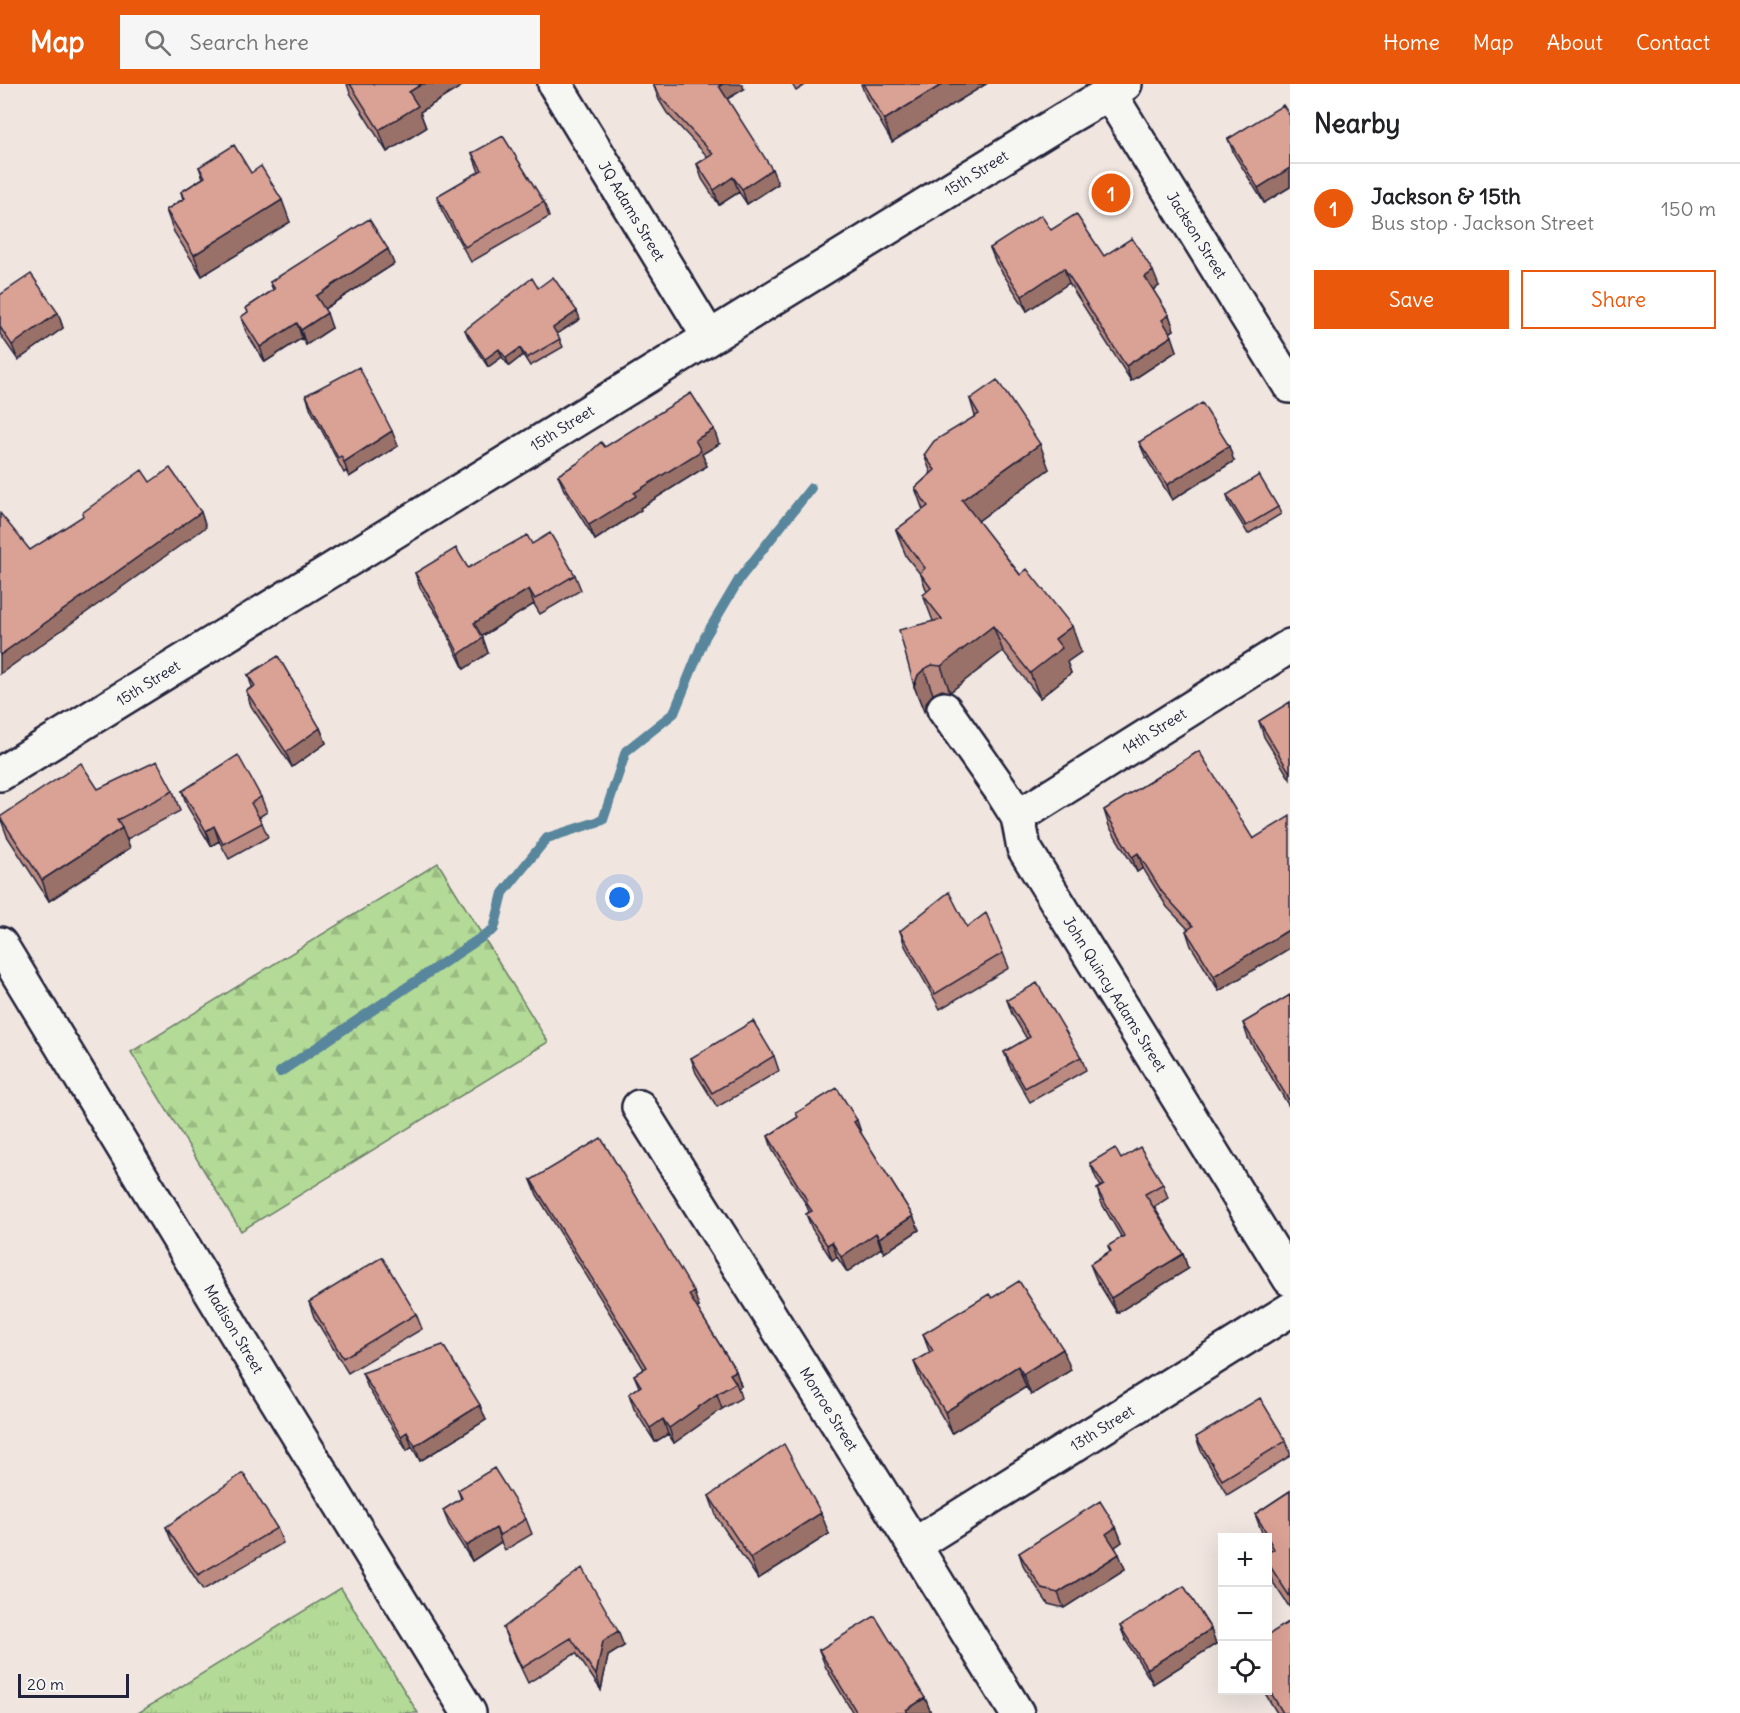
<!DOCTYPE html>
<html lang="en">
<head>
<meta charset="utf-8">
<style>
  body { margin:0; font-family:Delius,sans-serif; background:#f6f6f6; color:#202124 }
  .controls { position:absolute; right:18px; bottom:18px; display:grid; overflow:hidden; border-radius:0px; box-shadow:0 6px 24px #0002 }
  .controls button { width:54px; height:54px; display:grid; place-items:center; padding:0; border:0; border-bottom:2px solid #e0e0e0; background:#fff; color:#202124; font:30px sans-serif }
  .scale { position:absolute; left:18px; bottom:15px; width:111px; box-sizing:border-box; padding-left:6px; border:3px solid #22223b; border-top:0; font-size:16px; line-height:21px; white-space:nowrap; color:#22223b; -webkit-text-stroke:4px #f6f6f2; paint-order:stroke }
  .you { position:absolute; left:620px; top:814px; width:21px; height:21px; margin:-15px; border:4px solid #fff; border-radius:50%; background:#1a73e8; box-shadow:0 0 0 9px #1a73e833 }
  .badge { display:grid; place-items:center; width:39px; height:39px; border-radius:50%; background:#ea580c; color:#fff; font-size:20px; font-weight:700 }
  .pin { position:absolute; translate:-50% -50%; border:3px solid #fff; box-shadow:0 2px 6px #0006 }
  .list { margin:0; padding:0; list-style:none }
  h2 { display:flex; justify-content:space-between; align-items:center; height:78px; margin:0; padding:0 24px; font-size:26px }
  h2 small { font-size:20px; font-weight:400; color:#757577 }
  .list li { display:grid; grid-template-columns:39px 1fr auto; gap:18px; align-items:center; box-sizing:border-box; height:90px; padding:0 24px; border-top:2px solid #e0e0e0 }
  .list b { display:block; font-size:22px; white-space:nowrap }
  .list p { margin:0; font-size:20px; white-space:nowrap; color:#757577 }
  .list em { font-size:20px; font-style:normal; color:#757577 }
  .actions { display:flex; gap:12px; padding:18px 24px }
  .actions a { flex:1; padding:14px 0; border:2px solid #ea580c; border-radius:0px; text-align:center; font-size:21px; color:#ea580c }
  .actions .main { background:#ea580c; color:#fff }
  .icon { flex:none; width:33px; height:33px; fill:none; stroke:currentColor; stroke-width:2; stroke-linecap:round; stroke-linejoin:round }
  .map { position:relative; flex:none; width:1290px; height:1629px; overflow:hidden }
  header { display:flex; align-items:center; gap:36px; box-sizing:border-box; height:84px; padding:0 30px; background:#ea580c; color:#fff }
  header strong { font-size:28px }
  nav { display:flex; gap:33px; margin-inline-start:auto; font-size:21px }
  .search { width:420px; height:54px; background:#f6f6f6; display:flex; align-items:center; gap:15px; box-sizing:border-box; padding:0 21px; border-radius:0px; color:#757577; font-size:22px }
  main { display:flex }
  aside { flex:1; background:#fff }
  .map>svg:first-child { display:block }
  .grass { fill:url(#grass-tufts); stroke:#6a7e68; stroke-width:1.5 }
  .forest { fill:url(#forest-firs); stroke:#6a7e68; stroke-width:1.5 }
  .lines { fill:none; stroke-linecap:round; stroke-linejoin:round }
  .stream { stroke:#59869c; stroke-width:10 }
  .street-casing { stroke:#22223b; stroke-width:38 }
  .secondary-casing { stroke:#22223b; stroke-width:38 }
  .street { stroke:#f6f6f2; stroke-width:33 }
  .secondary { stroke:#f6f6f2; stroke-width:33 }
  .wall { fill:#bb8a80; stroke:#22223b; stroke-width:1.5 }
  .shaded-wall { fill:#997168; stroke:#22223b; stroke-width:1.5 }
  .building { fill:#daa195; stroke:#22223b; stroke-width:1.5 }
  .labels { text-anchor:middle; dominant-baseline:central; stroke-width:4.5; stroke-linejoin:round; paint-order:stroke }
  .street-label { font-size:15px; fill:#22223b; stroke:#f6f6f2 }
</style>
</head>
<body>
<header>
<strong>Map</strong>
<div class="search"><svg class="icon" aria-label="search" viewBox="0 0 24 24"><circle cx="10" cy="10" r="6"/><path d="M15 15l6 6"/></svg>Search here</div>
<nav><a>Home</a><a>Map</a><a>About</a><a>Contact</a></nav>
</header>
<main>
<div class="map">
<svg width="1290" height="1629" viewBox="0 0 1290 1629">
  <defs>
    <pattern id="grass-tufts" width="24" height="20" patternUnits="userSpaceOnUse" patternTransform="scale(1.5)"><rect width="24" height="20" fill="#b3da96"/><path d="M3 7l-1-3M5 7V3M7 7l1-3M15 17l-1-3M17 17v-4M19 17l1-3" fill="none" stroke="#9abb82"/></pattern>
    <pattern id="forest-firs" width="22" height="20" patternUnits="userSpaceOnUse" patternTransform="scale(1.5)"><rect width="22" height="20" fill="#b3da96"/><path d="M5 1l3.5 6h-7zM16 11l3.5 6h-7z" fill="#9abb82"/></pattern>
  </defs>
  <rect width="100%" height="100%" fill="#f0e5df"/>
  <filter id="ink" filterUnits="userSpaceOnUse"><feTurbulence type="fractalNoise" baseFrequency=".0167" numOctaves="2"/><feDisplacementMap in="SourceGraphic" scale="12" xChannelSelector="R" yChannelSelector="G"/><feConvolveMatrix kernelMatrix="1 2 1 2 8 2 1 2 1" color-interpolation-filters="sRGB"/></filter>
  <g filter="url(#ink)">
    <path class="grass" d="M341 1504 418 1629H138Z"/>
    <path class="forest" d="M438 779 548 958 241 1147 131 968Z"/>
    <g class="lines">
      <path class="stream" d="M280 988 494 845 503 809 547 754 603 736 626 667 674 629 705 553 740 494 811 404"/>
      <g class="street-casing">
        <path id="street" d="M555 0 709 253
          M944 625 1001 706 1018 733 1024 764 1290 1195
          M1018 733 1290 562
          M0 860 265 1297 469 1629
          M639 1023 914 1461 1017 1629
          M914 1461 1290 1226"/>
      </g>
      <g class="secondary-casing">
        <path id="secondary" d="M1109 9 1290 302
          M0 690 1063 36 1125 0"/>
      </g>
      <use href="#street" class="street"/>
      <use href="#secondary" class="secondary"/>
    </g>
    <path class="wall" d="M347 0H465L420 28 426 44 387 68 350 9Z
      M653 0 744 5 727 15 778 100 747 120 739 108 719 121 702 95 697 80 708 73 667 29 659 16Z
      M792 0H807L796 7Z
      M861 0H986L892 58 866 13Z
      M1290 32V103L1264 119 1234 70 1228 55Z
      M472 69 544 118 549 133 471 178 442 127 437 112 479 88Z
      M199 83 251 89 290 138 202 192 174 148 166 126 183 115 181 108 203 94Z
      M1051 146 1104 172 1159 202 1153 206 1169 231 1174 246 1170 249 1177 267 1131 297 1069 199 1027 227 996 179 990 164Z
      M394 180 324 225 332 244 306 261 302 254 265 278 246 248 241 233 248 228 246 224 273 206 270 198Z
      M0 211 58 229 63 244 18 276 0 250Z
      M580 235 557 250 563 263 530 282 523 271 509 282 502 273 488 283 468 253 465 246Z
      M306 311 398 362 349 393 346 387 344 389 311 326Z
      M970 315 1049 385 978 437 1081 568 1067 578 1071 589 1040 614 1003 567 950 608 942 606 933 610 927 617 924 627 914 602 933 537 923 511 927 508 921 491 906 472 896 446 923 426 915 404 931 389 924 371 975 332Z
      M1139 358 1234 377 1172 416 1145 372Z
      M719 360 702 370 707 382 640 424 641 426 595 456 564 406 558 391 605 363Z
      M1227 411 1278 423 1281 430 1248 450 1229 419Z
      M532 460 575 491 581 506 540 530 534 520 482 552 488 569 464 585 439 534 420 504 415 489 468 484Z
      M248 591 320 644 326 659 292 683 251 622 246 607 252 603Z
      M1290 618V695L1264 653 1259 637Z
      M1199 667 1219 907 1191 862 1186 847 1188 845 1167 823 1143 784 1137 788 1109 742 1104 726Z
      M98 705 173 707 180 727 127 755 130 764 49 817 7 752 0 733Z
      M182 707 261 713 267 728 259 733 262 739 268 753 229 775 219 757 211 762 187 722Z
      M967 843 1003 869 1009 884 940 925 905 862 900 847Z
      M1290 911V1024L1248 954 1243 939Z
      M1007 916 1081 973 1086 986 1030 1018 1009 981 1004 968 1027 955 1012 930Z
      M774 972 779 987 717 1023 696 989 691 974Z
      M796 1029 862 1051 913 1132 919 1146 884 1169 881 1164 847 1188 837 1173 832 1176 812 1145 806 1130 809 1128 806 1120 773 1067 768 1052 798 1033Z
      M1121 1075 1163 1100 1168 1114 1154 1123 1183 1170 1188 1185 1117 1229 1096 1195 1090 1180 1110 1167 1108 1162 1122 1154 1102 1120 1097 1105 1101 1103 1096 1094 1090 1079Z
      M531 1096 699 1223 697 1224 736 1287 741 1302 738 1304 741 1314 722 1325 674 1359 668 1350 655 1358 634 1325 629 1310 639 1303 634 1291 644 1285 537 1111Z
      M992 1214 1071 1286 1031 1311 1026 1303 952 1349 922 1299 914 1278 930 1269 923 1250Z
      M309 1218 416 1230 422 1245 348 1289 314 1233Z
      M362 1289 486 1336 420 1377 412 1363 407 1367 368 1304Z
      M1196 1353 1286 1357 1290 1369V1372L1227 1411 1201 1367Z
      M458 1406 526 1435 532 1450 505 1466 501 1458 472 1477 449 1441 443 1426 461 1415Z
      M1290 1407V1524L1272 1497 1268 1484V1469L1271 1466 1268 1460V1454H1264L1255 1430Z
      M709 1412 829 1450 758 1495 717 1434Z
      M166 1443 277 1444 283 1459 203 1506 172 1458Z
      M1116 1443 1122 1458 1115 1463 1125 1485 1064 1524 1048 1520 1024 1484 1019 1469Z
      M1120 1542 1211 1545 1216 1560 1153 1600 1126 1557Z
      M503 1544 624 1562 608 1572 601 1606 576 1569 528 1599 509 1559Z
      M1268 1551 1290 1629H1277L1263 1606H1268Z
      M819 1566 925 1614 931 1629H853L826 1584Z"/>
    <path class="shaded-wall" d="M422 0H465L420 28 426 44 387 68 379 46 409 8Z
      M723 0H742L744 5 724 17 719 2Z
      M943 0H986L892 58 884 36Z
      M1290 84V103L1264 119 1258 104Z
      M772 85 778 100 747 120 742 105Z
      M733 93 739 108 719 121 714 106Z
      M282 116 290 138 202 192 194 171Z
      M388 165 394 180 321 227 316 212Z
      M1064 184 1069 199 1027 227 1022 212Z
      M1153 187 1159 202 1150 208 1145 193Z
      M577 227 580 235 555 251 553 244Z
      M58 229 63 244 18 276 12 261Z
      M327 229 332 244 306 261 301 246Z
      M1169 231 1174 246 1167 250 1162 236Z
      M297 239 302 254 265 278 260 263Z
      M1172 252 1177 267 1131 297 1126 282Z
      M520 264 523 271 509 282 506 274Z
      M499 265 502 273 488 283 485 275Z
      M714 345 719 360 702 370 707 382 640 424 641 426 595 456 589 441 634 409 695 356Z
      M392 347 398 362 349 393 344 378Z
      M1040 360 1049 385 971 442 962 416Z
      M1229 362 1234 377 1172 416 1167 401Z
      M201 428 206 443 0 590V571Z
      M529 505 534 520 479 554 474 539Z
      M993 542 1003 567 950 608 941 582Z
      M1072 542 1081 568 1067 578 1071 589 1040 614 1030 589 1055 555Z
      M483 554 488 569 464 585 459 570Z
      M924 585 933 610 927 617 924 627 914 602 918 591Z
      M320 644 326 659 292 683 286 668Z
      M214 742 219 757 211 762 206 747Z
      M122 744 130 764 49 817 42 796Z
      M1138 769 1143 784 1137 788 1132 773Z
      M1290 845V864L1219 907 1214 892Z
      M857 1036 862 1051 854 1038Z
      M913 1132 919 1146 884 1169 879 1154Z
      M876 1149 881 1164 847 1188 841 1173Z
      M832 1158 837 1173 832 1176 827 1161Z
      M1183 1170 1188 1185 1117 1229 1111 1214Z
      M694 1208 699 1223 694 1226 689 1211Z
      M1063 1265 1071 1286 1031 1311 1023 1290Z
      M1018 1282 1026 1303 952 1349 945 1328Z
      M736 1287 741 1302 738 1304 736 1299 730 1290Z
      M717 1310 722 1325 674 1359 669 1344Z
      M480 1321 486 1336 420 1377 415 1362Z
      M663 1335 668 1350 655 1358 650 1344Z
      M407 1348 412 1363 407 1367 401 1352Z
      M821 1429 829 1450 758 1495 750 1474Z
      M1116 1443 1122 1458 1112 1465 1106 1450Z
      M496 1444 501 1458 472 1477 466 1462Z
      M1119 1470 1125 1485 1064 1524 1058 1509Z
      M1211 1545 1216 1560 1153 1600 1147 1585Z
      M618 1547 624 1562 608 1572 601 1606 596 1591 603 1557Z
      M925 1614 931 1629H907L906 1626Z"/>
    <path class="building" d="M350 0H422L409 8 418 22 379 46Z
      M653 0H723L719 2 772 85 742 105 733 93 714 106 697 80 713 70 661 14Z
      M863 0H943L884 36Z
      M1283 21 1290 32V84L1258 104 1228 55Z
      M503 52 544 118 465 163 437 112 482 86 472 69Z
      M234 61 251 89 261 82 282 116 194 171 166 126 185 114 181 108 205 93 199 83Z
      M1076 130 1104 172 1132 154 1153 187 1145 193 1169 231 1162 236 1172 252 1126 282 1064 184 1022 212 990 164 1041 131 1051 146Z
      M369 135 388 165 316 212 327 229 301 246 297 239 260 263 241 233 248 228 246 224 275 205 270 198Z
      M31 190 58 229 12 261 0 243V211Z
      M553 193 577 227 553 244 560 255 527 274 520 264 506 274 499 265 485 275 465 246 532 194 538 204Z
      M359 283 392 347 344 378 341 372 338 374 306 311Z
      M997 296 1040 360 962 416 1020 491 1027 485 1072 542 1055 555 1062 564 1030 589 993 542 941 582 932 581 924 585 918 591 914 602 899 546 942 535 923 511 931 504 920 489 925 484 896 446 928 422 915 404 935 386 924 371 934 357 979 330 970 315Z
      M691 309 714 345 695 356 701 367 634 409 636 412 589 441 558 391 578 379 601 358 605 363Z
      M1202 319 1229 362 1167 401 1139 358Z
      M170 384 201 428 0 571V429L30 466 83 432 82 429 142 386 150 398Z
      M1259 391 1278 423 1246 442 1227 411Z
      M550 449 575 491 535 515 529 505 474 539 483 554 459 570 433 519 415 489 456 464 468 484 527 451 532 460Z
      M278 572 320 644 286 668 246 607 255 602 248 591Z
      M1290 618V689L1259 637Z
      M1199 667 1253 755 1290 732V845L1214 892 1186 847 1193 842 1162 808 1138 769 1132 773 1104 726Z
      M238 671 261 713 251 719 262 739 223 760 214 742 206 747 182 707Z
      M157 677 173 707 117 736 122 744 42 796 0 733 81 679 98 705Z
      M949 808 967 843 986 829 1003 869 935 910 900 847Z
      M1037 899 1081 973 1025 1004 1004 968 1030 953 1007 916Z
      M1290 911V1018L1243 939Z
      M753 937 774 972 712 1009 691 974Z
      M837 1004 857 1036 854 1038 913 1132 879 1154 876 1149 841 1173 832 1158 827 1161 806 1130 812 1127 805 1117 807 1116 768 1052 798 1033 796 1029Z
      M601 1054 694 1208 689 1211 736 1287 730 1290 736 1299 717 1310 669 1344 663 1335 650 1344 629 1310 641 1302 634 1291 647 1283 531 1096Z
      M1140 1063 1163 1100 1145 1110 1183 1170 1111 1214 1090 1180 1111 1167 1108 1162 1124 1152 1097 1105 1104 1101 1090 1079 1115 1064 1121 1075Z
      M382 1173 416 1230 343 1274 309 1218Z
      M1019 1197 1063 1265 1023 1290 1018 1282 945 1328 914 1278 933 1267 923 1250 989 1210 992 1214Z
      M443 1261 480 1321 415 1362 407 1348 401 1352 362 1289Z
      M1260 1314 1286 1357 1222 1396 1196 1353Z
      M784 1360 821 1429 750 1474 709 1412Z
      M494 1384 526 1435 500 1451 496 1444 466 1462 443 1426 462 1414 458 1406Z
      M243 1389 277 1444 198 1491 166 1443Z
      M1290 1407V1513L1268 1479V1469L1274 1465 1267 1452 1268 1451 1255 1430Z
      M1100 1417 1116 1443 1106 1450 1119 1470 1058 1509 1042 1505 1019 1469Z
      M582 1484 618 1547 603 1557 596 1591 571 1554 522 1584 503 1544Z
      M1184 1502 1211 1545 1147 1585 1120 1542Z
      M875 1532 925 1614 906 1626 908 1629H857L819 1566Z
      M1290 1537V1629H1283L1268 1604V1551Z"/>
  </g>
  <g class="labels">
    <g class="street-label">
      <text transform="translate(976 89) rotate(-32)">15th Street</text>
      <text transform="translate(632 127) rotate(59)">JQ Adams Street</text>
      <text transform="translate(1197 151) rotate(58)">Jackson Street</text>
      <text transform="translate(562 344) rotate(-32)">15th Street</text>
      <text transform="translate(148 599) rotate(-32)">15th Street</text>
      <text transform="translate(1154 647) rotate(-32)">14th Street</text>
      <text transform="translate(1115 910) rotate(58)">John Quincy Adams Street</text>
      <text transform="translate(234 1245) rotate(59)">Madison Street</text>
      <text transform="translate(829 1325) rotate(58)">Monroe Street</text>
      <text transform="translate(1102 1344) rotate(-32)">13th Street</text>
    </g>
  </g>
</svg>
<div class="controls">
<button>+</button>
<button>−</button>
<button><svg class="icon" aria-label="locate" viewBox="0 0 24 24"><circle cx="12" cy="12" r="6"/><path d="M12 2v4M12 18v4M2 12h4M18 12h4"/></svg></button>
</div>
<div class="scale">20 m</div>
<div class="you"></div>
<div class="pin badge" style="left:1111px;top:109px">1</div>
</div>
<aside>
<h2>Nearby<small></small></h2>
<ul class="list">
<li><span class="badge">1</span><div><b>Jackson &amp; 15th</b><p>Bus stop · Jackson Street</p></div><em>150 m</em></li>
</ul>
<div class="actions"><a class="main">Save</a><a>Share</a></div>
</aside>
</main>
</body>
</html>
